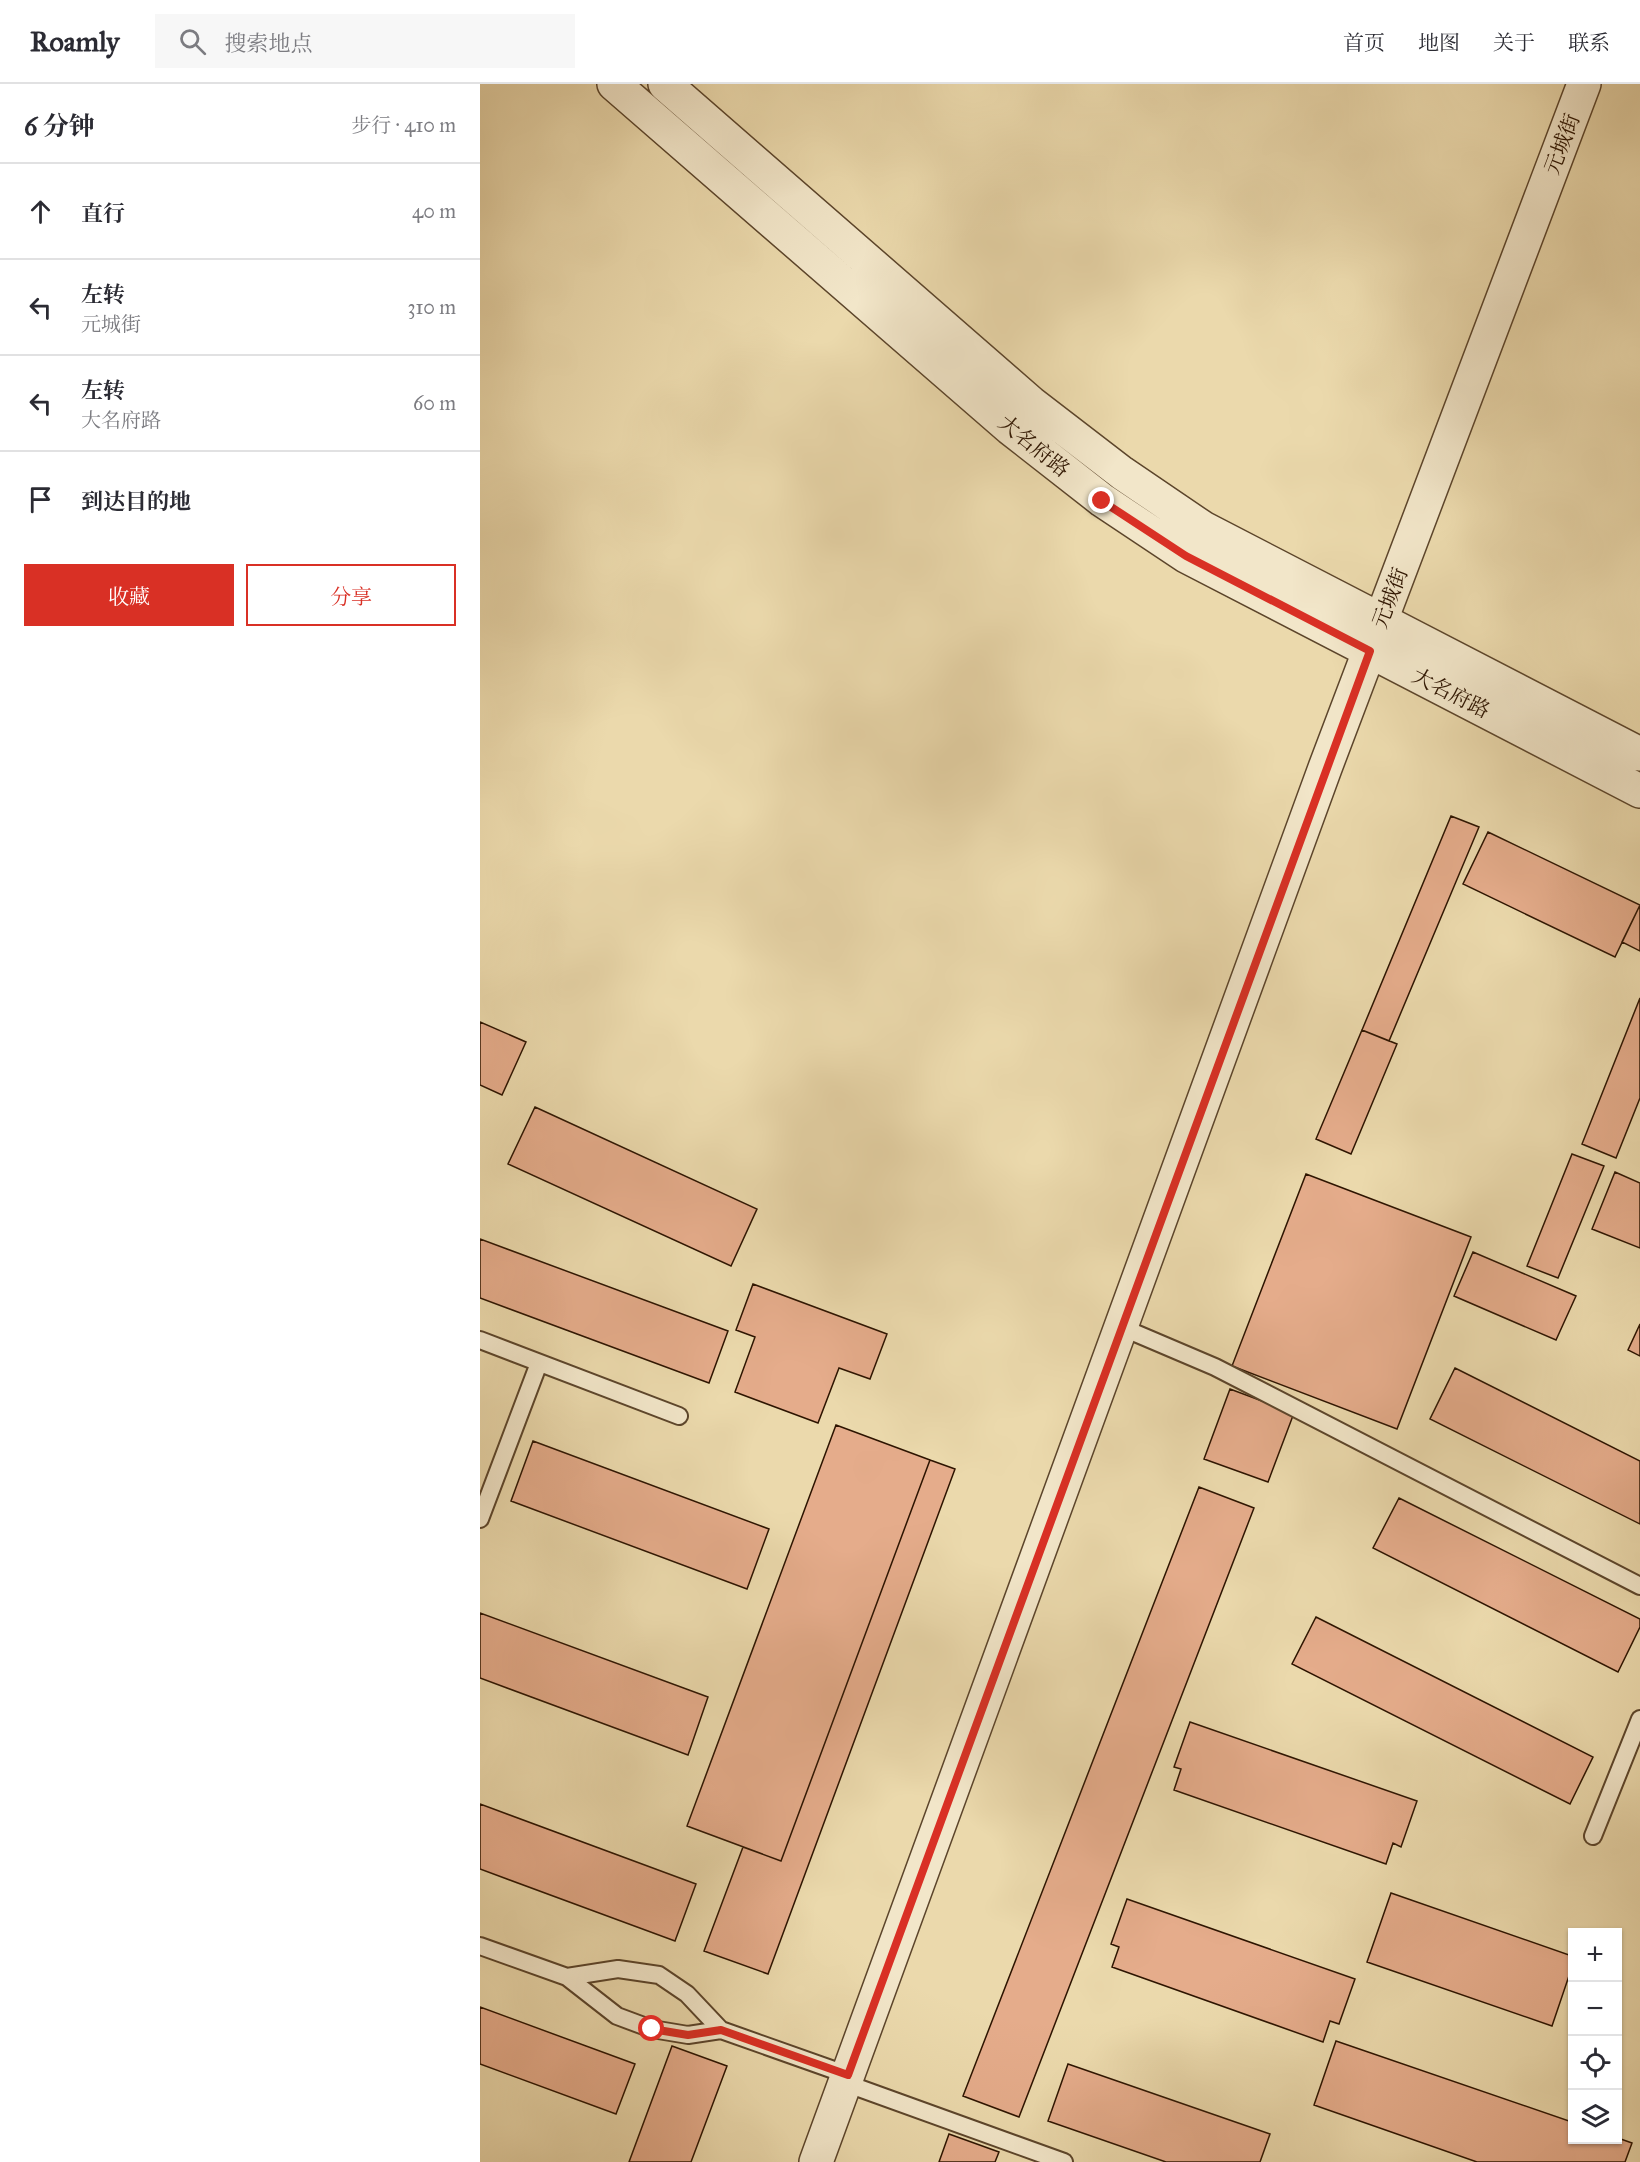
<!DOCTYPE html>
<html lang="zh">
<head>
<meta charset="utf-8">
<style>
  body { margin:0; font-family:"IM FELL Great Primer","Noto Serif SC",serif; background:#f7f7f7; color:#2b2b33 }
  .controls { position:absolute; right:18px; bottom:18px; display:grid; overflow:hidden; border-radius:0px; box-shadow:0 2px 4px #0004 }
  .controls button { width:54px; height:54px; display:grid; place-items:center; padding:0; border:0; border-bottom:2px solid #e1e1e2; background:#fff; color:#2b2b33; font:30px sans-serif }
  .stop { position:absolute; width:18px; height:18px; margin:-14px; border:4px solid #d93025; border-radius:50%; background:#fff }
  .stop.end { background:#d93025; border-color:#fff; box-shadow:0 2px 6px #0008 }
  .list { margin:0; padding:0; list-style:none }
  h2 { display:flex; justify-content:space-between; align-items:center; height:78px; margin:0; padding:0 24px; font-size:26px }
  h2 small { font-size:20px; font-weight:400; color:#7c7c81 }
  .list li { display:grid; grid-template-columns:39px 1fr auto; gap:18px; align-items:center; box-sizing:border-box; height:96px; padding:0 24px; border-top:2px solid #e1e1e2 }
  .list b { display:block; font-size:22px; white-space:nowrap }
  .list p { margin:0; font-size:20px; white-space:nowrap; color:#7c7c81 }
  .list em { font-size:20px; font-style:normal; color:#7c7c81 }
  .actions { display:flex; gap:12px; padding:18px 24px }
  .actions a { flex:1; padding:14px 0; border:2px solid #d93025; border-radius:0px; text-align:center; font-size:21px; color:#d93025 }
  .actions .main { background:#d93025; color:#fff }
  .icon { flex:none; width:33px; height:33px; fill:none; stroke:currentColor; stroke-width:2; stroke-linecap:round; stroke-linejoin:round }
  .map { position:relative; flex:none; width:1160px; height:2078px; overflow:hidden }
  header { display:flex; align-items:center; gap:36px; box-sizing:border-box; height:84px; padding:0 30px; background:#fff; border-bottom:2px solid #e1e1e2 }
  header strong { font-size:28px }
  nav { display:flex; gap:33px; margin-inline-start:auto; font-size:21px }
  .search { width:420px; height:54px; background:#f7f7f7; display:flex; align-items:center; gap:15px; box-sizing:border-box; padding:0 21px; border-radius:0px; color:#7c7c81; font-size:22px }
  main { display:flex }
  aside { flex:1; background:#fff }
  .map>svg:first-child { display:block }
  .building { fill:#e5ac8b; stroke:#2d1400; stroke-width:1.5 }
  .lines { fill:none; stroke-linecap:round; stroke-linejoin:round }
  .service-casing { stroke:#5c452b; stroke-width:20 }
  .tertiary-casing { stroke:#5c452b; stroke-width:36 }
  .service { stroke:#f2e6c9; stroke-width:16 }
  .tertiary { stroke:#f2e6c9; stroke-width:33 }
  .route { stroke:#d93025; stroke-width:8 }
  .labels { text-anchor:middle; dominant-baseline:central; stroke-width:5; stroke-linejoin:round; paint-order:stroke }
  .street-label { font-size:21px; fill:#2d1400; stroke:#f2e6c9 }
</style>
</head>
<body>
<header>
<strong>Roamly</strong>
<div class="search"><svg class="icon" aria-label="search" viewBox="0 0 24 24"><circle cx="10" cy="10" r="6"/><path d="M15 15l6 6"/></svg>搜索地点</div>
<nav><a>首页</a><a>地图</a><a>关于</a><a>联系</a></nav>
</header>
<main>
<aside>
<h2>6 分钟<small>步行 · 410 m</small></h2>
<ul class="list">
<li><svg class="icon" aria-label="ahead" viewBox="0 0 24 24"><path d="M12 20V5M6 11l6-6 6 6"/></svg><div><b>直行</b></div><em>40 m</em></li>
<li><svg class="icon" aria-label="left" viewBox="0 0 24 24"><path d="M17 20v-9H6M10 6l-5 5 5 5"/></svg><div><b>左转</b><p>元城街</p></div><em>310 m</em></li>
<li><svg class="icon" aria-label="left" viewBox="0 0 24 24"><path d="M17 20v-9H6M10 6l-5 5 5 5"/></svg><div><b>左转</b><p>大名府路</p></div><em>60 m</em></li>
<li><svg class="icon" aria-label="arrive" viewBox="0 0 24 24"><path d="M6 21V4h12l-3 4 3 4H6"/></svg><div><b>到达目的地</b></div></li>
</ul>
<div class="actions"><a class="main">收藏</a><a>分享</a></div>
</aside>
<div class="map">
<svg width="1160" height="2078" viewBox="0 0 1160 2078">
  <rect width="100%" height="100%" fill="#ebd9ac"/>
  <filter id="stains"><feTurbulence type="fractalNoise" baseFrequency=".00333" numOctaves="4"/><feColorMatrix values="0 0 0 0 .2 0 0 0 0 .09 0 0 0 0 .02 0 0 0 .5 -.17"/></filter>
  <radialGradient id="worn" r=".72"><stop offset=".6" stop-color="#630" stop-opacity="0"/><stop offset="1" stop-color="#630" stop-opacity=".3"/></radialGradient>
  <path class="building" d="M971 732 999 743 909 957 882 946Z
    M1008 748 1160 821 1135 873 983 800Z
    M1160 821V867L1142 858Z
    M1160 914V1014L1136 1074 1102 1060Z
    M0 938 46 958 22 1011 0 1001Z
    M882 946 917 960 871 1070 836 1055Z
    M55 1023 277 1125 251 1182 28 1080Z
    M1092 1070 1124 1082 1078 1194 1047 1182Z
    M1135 1088 1160 1099V1164L1112 1145Z
    M826 1090 991 1153 917 1345 752 1282Z
    M0 1155 248 1247 229 1299 0 1214Z
    M993 1168 1096 1212 1076 1256 974 1212Z
    M273 1200 407 1250 390 1295 359 1284 338 1339 255 1308 275 1253 256 1246Z
    M1160 1240V1272L1148 1266Z
    M975 1284 1160 1377V1440L950 1335Z
    M750 1305 814 1329 788 1398 724 1375Z
    M356 1341 450 1376 301 1777 207 1742Z
    M53 1357 289 1445 267 1505 31 1417Z
    M450 1376 475 1385 288 1890 224 1867 263 1763 301 1777Z
    M719 1403 774 1424 539 2033 483 2012Z
    M919 1414 1160 1535V1543L1138 1588 893 1464Z
    M0 1529 228 1613 208 1671 0 1594Z
    M836 1533 1113 1673 1090 1720 812 1580Z
    M710 1638 937 1717 921 1763 913 1759 906 1780 694 1706 701 1685 694 1683Z
    M0 1720 216 1800 195 1857 0 1785Z
    M911 1809 1092 1872V1883L1072 1942 887 1878Z
    M647 1815 875 1895 859 1940 850 1937 843 1958 632 1883 639 1863 631 1860Z
    M0 1923 155 1980 136 2030 0 1980Z
    M856 1957 1092 2038V2056L1138 2054 1152 2059 1145 2078H997L834 2021Z
    M192 1962 247 1982 211 2078H149Z
    M588 1980 790 2050 780 2078H686L568 2037Z
    M469 2050 519 2068 515 2078H459Z"/>
  <g class="lines">
    <g class="service-casing">
      <path id="service" d="M641 1243 735 1283 1160 1502
        M0 1256 199 1332
        M0 1435 59 1279
        M1113 1752 1160 1635
        M0 1862 87 1893 137 1932 172 1945 208 1951 241 1946
        M87 1893 138 1885 179 1891 207 1910 241 1946 368 1991
        M365 1999 584 2078"/>
    </g>
    <g class="tertiary-casing">
      <path id="tertiary" d="M134 0 530 344 622 416 706 472 1160 707
        M185 0 551 319 642 389 723 444 1160 670
        M336 2078 845 684 1104 0"/>
    </g>
    <use href="#service" class="service"/>
    <use href="#tertiary" class="tertiary"/>
  </g>
  <g class="lines">
    <path class="route" d="M172 1945 208 1951 241 1946 368 1991 890 567 706 472 622 417"/>
  </g>
  <g class="labels">
    <g class="street-label">
      <text transform="translate(1082 60) rotate(-69)">元城街</text>
      <text transform="translate(554 362) rotate(39)">大名府路</text>
      <text transform="translate(910 514) rotate(-69)">元城街</text>
      <text transform="translate(971 609) rotate(27)">大名府路</text>
    </g>
  </g>
  <rect width="100%" height="100%" filter="url(#stains)"/>
  <rect width="100%" height="100%" fill="url(#worn)"/>
</svg>
<div class="controls">
<button>+</button>
<button>−</button>
<button><svg class="icon" aria-label="locate" viewBox="0 0 24 24"><circle cx="12" cy="12" r="6"/><path d="M12 2v4M12 18v4M2 12h4M18 12h4"/></svg></button>
<button><svg class="icon" aria-label="layers" viewBox="0 0 24 24"><path d="M12 4l9 5-9 5-9-5zM3 14l9 5 9-5"/></svg></button>
</div>
<div class="stop" style="left:172px;top:1945px"></div>
<div class="stop end" style="left:622px;top:417px"></div>
</div>
</main>
</body>
</html>
